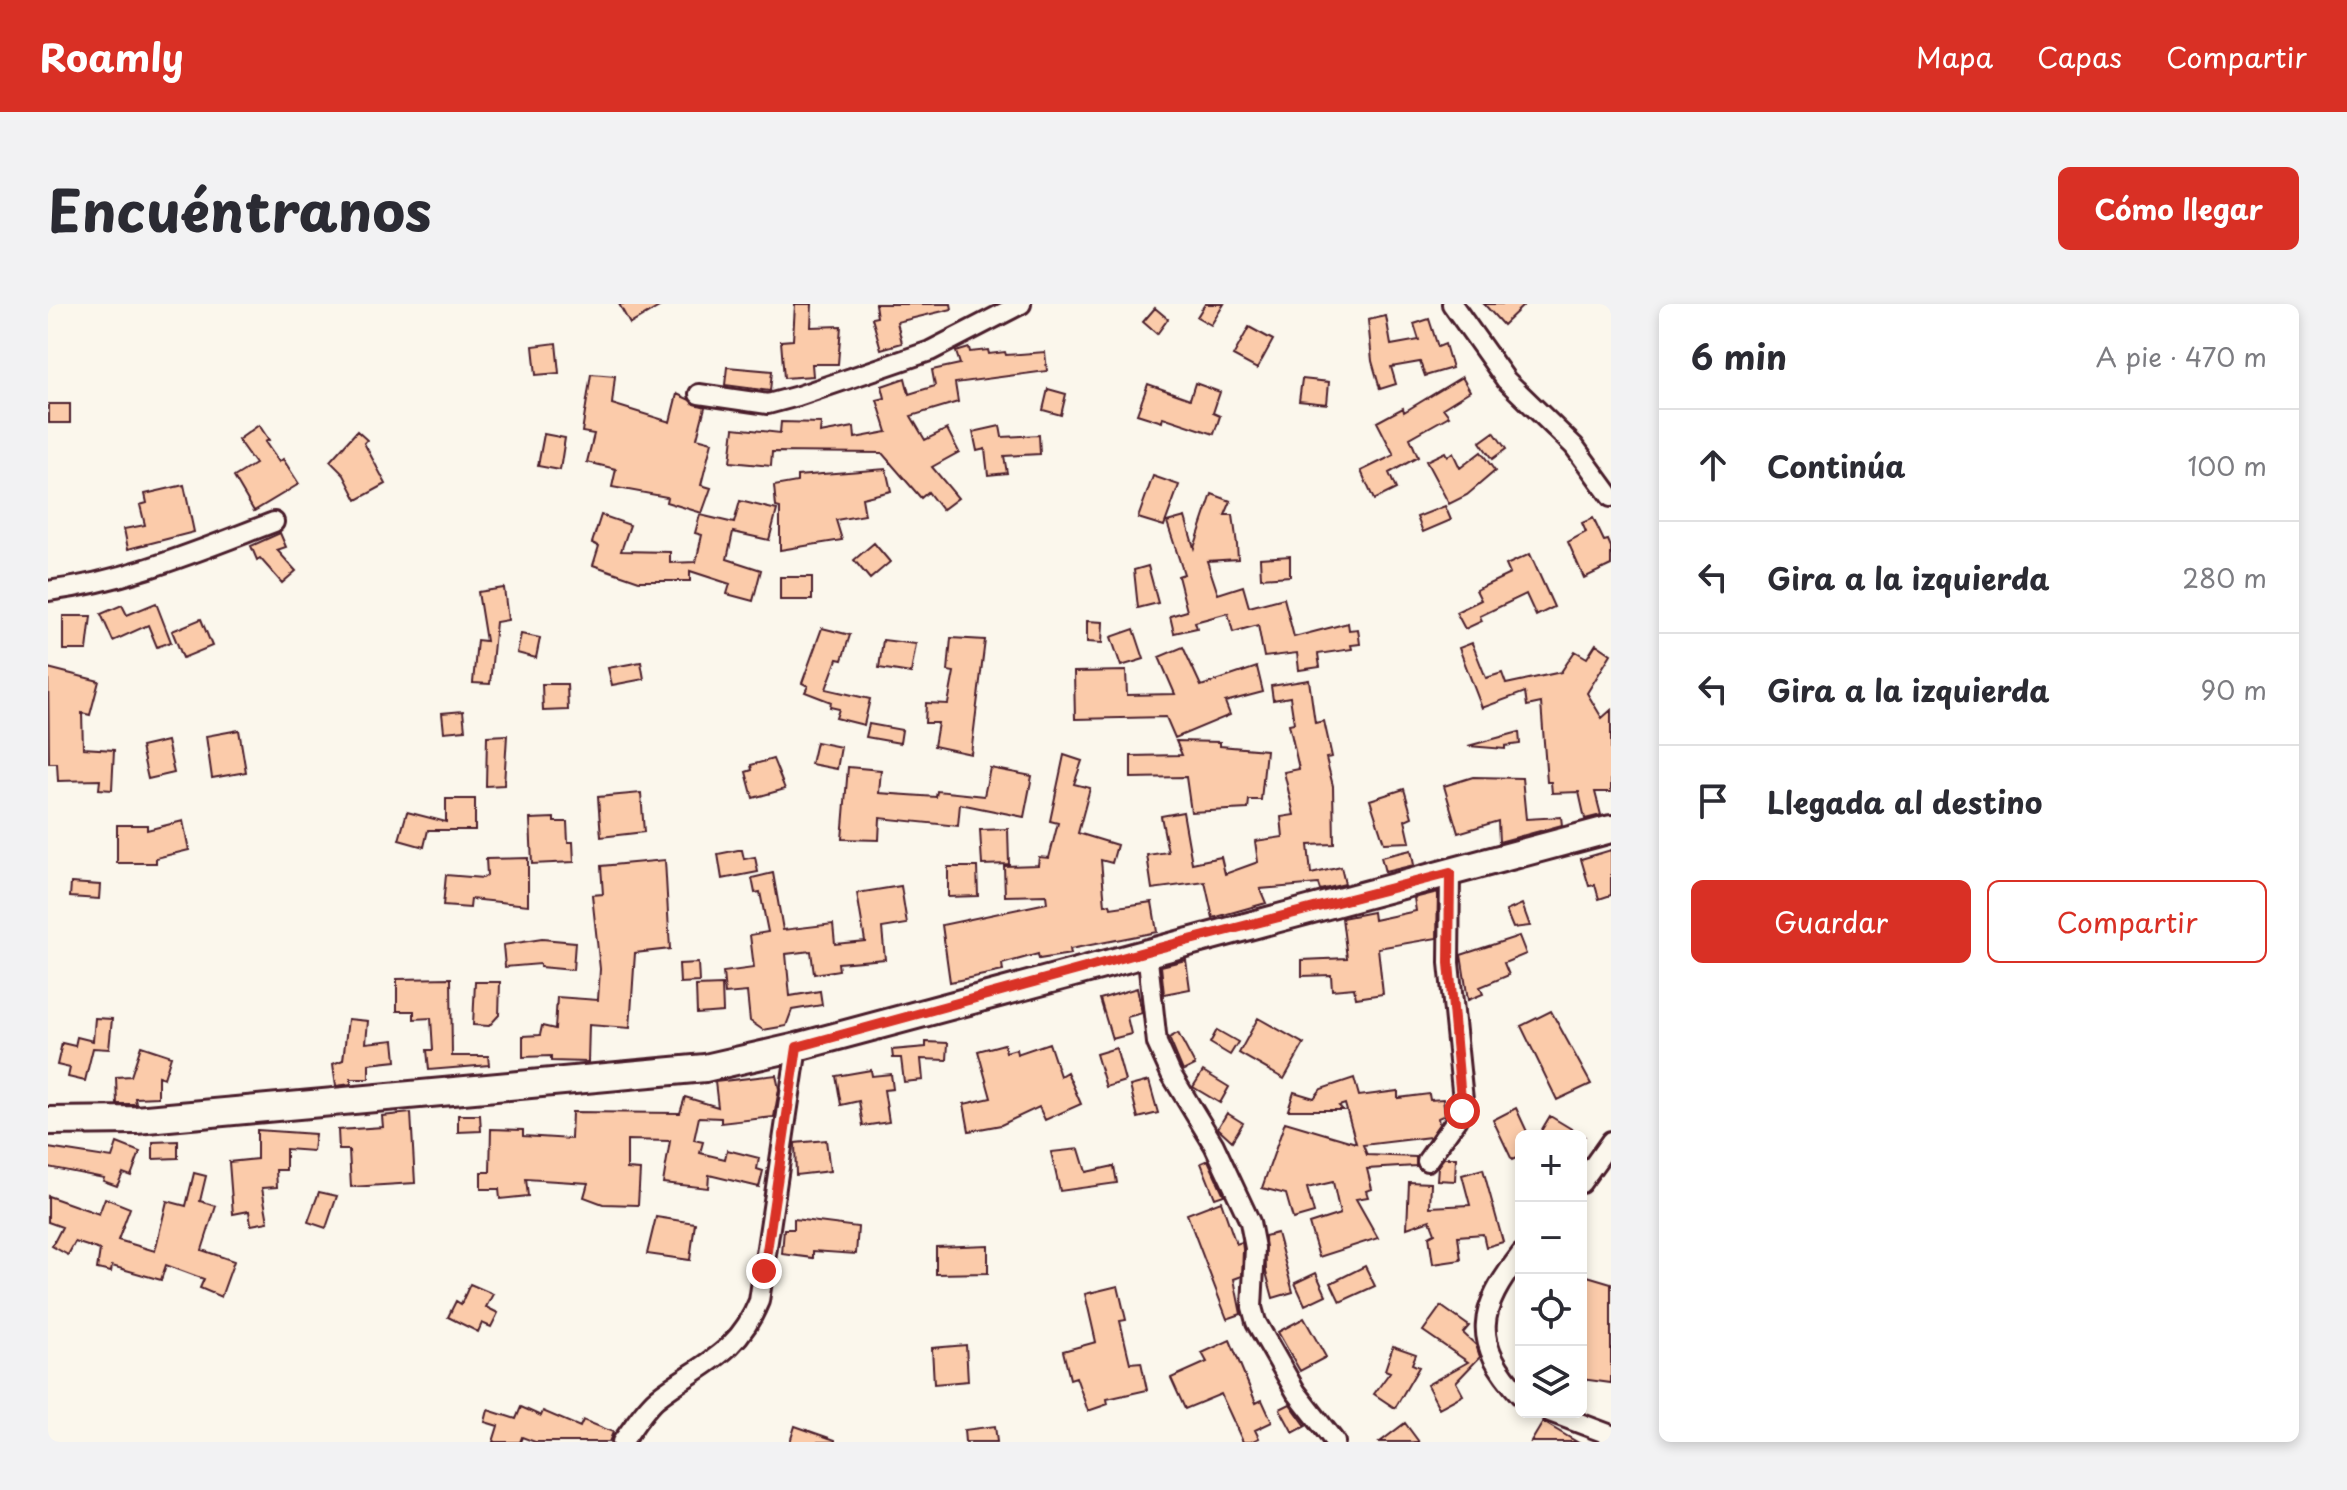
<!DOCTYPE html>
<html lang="es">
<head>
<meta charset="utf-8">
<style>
  body { margin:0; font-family:"Playpen Sans",sans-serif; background:#f2f2f3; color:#2b2b33 }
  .controls { position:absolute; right:24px; bottom:24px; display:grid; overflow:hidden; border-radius:12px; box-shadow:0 4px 12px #0003 }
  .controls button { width:72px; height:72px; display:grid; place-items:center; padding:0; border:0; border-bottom:2px solid #e1e1e2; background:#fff; color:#2b2b33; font:40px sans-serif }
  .stop { position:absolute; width:24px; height:24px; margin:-18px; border:6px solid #d93025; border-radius:50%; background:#fff }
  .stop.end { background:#d93025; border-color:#fff; box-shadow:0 2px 8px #0008 }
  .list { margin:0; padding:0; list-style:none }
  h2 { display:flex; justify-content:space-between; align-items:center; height:104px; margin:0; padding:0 32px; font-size:34px }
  h2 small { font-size:26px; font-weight:400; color:#7c7c81 }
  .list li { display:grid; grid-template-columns:52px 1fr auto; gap:24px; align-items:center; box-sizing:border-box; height:112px; padding:0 32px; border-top:2px solid #e1e1e2 }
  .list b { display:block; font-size:30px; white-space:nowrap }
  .list em { font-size:26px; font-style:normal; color:#7c7c81 }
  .actions { display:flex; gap:16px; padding:24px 32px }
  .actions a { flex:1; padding:18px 0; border:2px solid #d93025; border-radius:12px; text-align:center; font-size:28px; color:#d93025 }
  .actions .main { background:#d93025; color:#fff }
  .icon { flex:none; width:44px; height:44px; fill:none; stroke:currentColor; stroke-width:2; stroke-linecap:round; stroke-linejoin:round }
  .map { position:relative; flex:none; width:1563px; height:1138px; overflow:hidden; border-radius:12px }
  header { display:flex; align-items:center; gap:48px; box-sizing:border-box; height:112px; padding:0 40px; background:#d93025; color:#fff }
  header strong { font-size:38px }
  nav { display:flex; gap:44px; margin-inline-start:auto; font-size:28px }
  .intro { display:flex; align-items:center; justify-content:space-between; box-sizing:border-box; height:192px; padding:0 48px }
  h1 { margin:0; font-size:56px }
  .button { padding:20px 36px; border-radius:12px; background:#d93025; color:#fff; font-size:28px; font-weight:700 }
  main { display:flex; gap:48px; padding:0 48px }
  aside { flex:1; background:#fff; border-radius:12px; box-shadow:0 4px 12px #0003 }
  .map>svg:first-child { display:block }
  .building { fill:#fbcbaa; stroke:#4a1f2b; stroke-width:2 }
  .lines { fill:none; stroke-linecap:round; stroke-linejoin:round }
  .minor-casing { stroke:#4a1f2b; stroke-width:24 }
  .secondary-casing { stroke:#4a1f2b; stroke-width:32 }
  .minor { stroke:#fbf7ec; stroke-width:18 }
  .secondary { stroke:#fbf7ec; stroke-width:26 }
  .route { stroke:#d93025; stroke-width:10 }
</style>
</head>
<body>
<header>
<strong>Roamly</strong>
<nav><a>Mapa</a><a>Capas</a><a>Compartir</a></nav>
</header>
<div class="intro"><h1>Encuéntranos</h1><a class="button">Cómo llegar</a></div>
<main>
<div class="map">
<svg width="1563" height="1138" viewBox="0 0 1563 1138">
  <rect width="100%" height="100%" fill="#fbf7ec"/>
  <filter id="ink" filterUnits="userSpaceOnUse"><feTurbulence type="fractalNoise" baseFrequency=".0125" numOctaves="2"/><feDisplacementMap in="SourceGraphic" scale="16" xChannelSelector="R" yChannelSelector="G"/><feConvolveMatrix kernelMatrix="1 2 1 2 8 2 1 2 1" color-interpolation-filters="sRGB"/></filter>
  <g filter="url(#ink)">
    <path class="building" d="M571 0H616L582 20Z
      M747 0H764L763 23 793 22 790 60H764L765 72 736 74 733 37 745 36Z
      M827 0H903L904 5 849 18 854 39 833 45 824 14 829 13Z
      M1157 0H1176L1163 21 1149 13Z
      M1436 0H1477L1455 21Z
      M1107 4 1120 15 1109 30 1095 18Z
      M1338 12 1343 41 1371 36 1366 20 1381 15 1390 43 1397 40 1404 64 1377 72 1372 58 1343 63 1348 80 1332 85 1324 57 1320 16Z
      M1201 23 1225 36 1209 65 1185 52Z
      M508 39 511 69 488 71 485 42Z
      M921 44 922 48 940 46 941 50 957 48 958 51 997 48 999 67 907 79 910 98 863 112 877 136 899 125 911 148 884 163 910 194 894 206 880 188 873 194 834 149 724 148 723 162 682 158 686 124 732 129 733 118 773 119 772 129 806 123 807 134 839 128 829 96 837 94 834 82 857 74 861 90 887 82 884 66 912 60 908 48Z
      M679 63 724 67 722 87 677 81Z
      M543 70 567 72 564 100 622 118 629 90 657 103 649 134 664 138 653 181 663 184 654 209 618 198 619 193 564 183 568 165 539 158 546 130 534 128Z
      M1414 73 1422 87 1395 104 1401 112 1362 134 1370 153 1341 169 1348 185 1326 196 1313 167 1346 151 1329 118 1355 104 1356 108Z
      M1254 75 1281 78 1279 100 1251 97Z
      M1147 79 1172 88 1165 109 1172 112 1166 130 1115 113 1114 118 1089 110 1100 80 1142 95Z
      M1000 85 1018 90 1013 111 995 106Z
      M1 100H22V119H1Z
      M211 121 221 136 217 138 231 158 235 155 251 180 206 207 186 173 207 160 190 136Z
      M952 122 954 133 991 131 992 150 956 152 959 169 940 171 937 145 929 147 925 128Z
      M309 127 319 136 316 139 338 180 309 196 296 171 282 157Z
      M1446 128 1458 145 1444 155 1432 138Z
      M496 130 517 134 512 166 490 162Z
      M1397 148 1399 152 1405 149 1412 164 1433 148 1447 167 1419 191 1401 200 1378 157Z
      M838 165 843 187 814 194 817 211 788 216 794 236 732 246V204L728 203 726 182 749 178V172Z
      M1105 172 1131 181 1116 222 1090 214Z
      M136 181 146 228 80 245 76 225 97 221 92 201 99 199 97 190Z
      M1164 190 1183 197 1177 211H1185L1189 241 1190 255 1159 257 1170 290 1195 282 1201 303 1236 294 1246 333 1300 319 1301 326 1310 325 1312 340 1303 341 1304 345 1270 350 1272 363 1251 366 1249 349 1216 353 1210 321 1185 328 1180 309 1147 318 1149 324 1126 329 1122 312 1139 307 1130 272 1136 270 1119 218 1137 213 1146 244Z
      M692 197 729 206 721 236 685 228 679 255 713 266 705 297 679 290 682 280 642 267V277H591L545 261 551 242 544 239 553 211 582 221 573 247 622 248V259L648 258 654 231 647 229 652 211 686 219Z
      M1397 202 1403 216 1375 228 1369 213Z
      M1545 214 1556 237 1560 236 1563 243V261L1536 274 1520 238 1538 228 1534 219Z
      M232 229 238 243 229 246 248 267 234 279 212 254 209 256 203 242Z
      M826 239 842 258 822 275 806 256Z
      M1482 250 1506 303 1488 312 1478 290 1432 312 1434 317 1417 325 1408 308 1433 296 1428 286 1462 270 1458 261Z
      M1242 252V272L1213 274 1212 254Z
      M1100 262 1110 299 1090 304 1086 266Z
      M732 273H764V296H732Z
      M456 284 460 316 448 318 442 380 425 379 429 336 438 337 430 288Z
      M108 299 123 338 109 343 100 321 65 337 53 310 74 301 79 311Z
      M15 312H43L39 346H15Z
      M153 315 164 342 135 354 124 327Z
      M1039 317 1055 318 1054 339 1039 338Z
      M774 324 802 331 794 356 789 355 778 385 822 395 816 421 788 414 791 405 782 403 783 398 757 388 760 382 754 379Z
      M1086 325 1096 355 1073 362 1063 333Z
      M473 330 492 334 488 354 469 349Z
      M903 334 937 336 923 450 886 442 890 419H877L878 399 900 400 906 368 900 367Z
      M835 336 868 340 863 369 831 364Z
      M1424 339 1438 374 1454 369 1458 380 1513 368 1527 347 1539 354 1548 340 1563 350 1539 389 1554 414 1563 406V488H1547L1553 511 1537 515 1531 488 1504 489 1503 478H1499L1493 399 1479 402 1477 388 1434 404 1411 344Z
      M1135 343 1153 382 1209 363 1215 388 1177 398 1182 411 1127 434 1118 413 1027 415 1026 368 1078 367 1079 391 1127 390 1111 353Z
      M593 358 596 375 564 381 560 364Z
      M0 364 51 377 42 411 34 409 35 444 66 446 64 486 51 485 52 476 10 477 9 459H1Z
      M1261 376 1267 419 1276 417 1284 453 1278 454 1285 482 1286 540 1260 541 1263 570 1293 563 1297 580 1272 586 1270 580 1212 585 1218 599 1165 614 1157 578 1104 585 1099 551 1120 548 1113 512 1135 508 1144 559 1173 553 1177 570 1210 558 1207 537 1235 533 1233 513 1246 511 1236 468 1251 465 1241 420 1246 419 1242 393 1225 396 1223 382Z
      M494 380H519L520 406 495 407Z
      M415 407 417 426 396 428 394 409Z
      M821 420 854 426 852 439 818 433Z
      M191 426 198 468 164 474 158 432Z
      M1471 428 1472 440 1457 442V445L1420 442Z
      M459 431 456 481 438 482 439 432Z
      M119 437 126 469 100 475 93 443Z
      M1128 437 1172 438V442L1218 446 1213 496H1201L1200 505 1143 508 1138 473 1083 474V452L1134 451Z
      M768 438 793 443 789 465 763 460Z
      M1016 451 1034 457 1026 480 1042 484 1030 529 1069 541 1064 559 1053 556 1057 601 1062 600 1063 604 1104 598 1109 628 1022 645 1023 650 991 655 990 650 954 660 955 667 902 678 894 621 999 599 998 591 957 592 956 562 990 561 991 553 1001 554 1010 519 1002 517Z
      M725 455 737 485 705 494 698 468 704 466 703 461Z
      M800 463 833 466 831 489 888 493 889 487 936 492 942 464 984 472 976 513 912 500 910 522 832 514 831 536 794 535Z
      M1425 473 1474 474 1478 515 1513 513 1514 521 1451 538 1450 517 1410 529 1396 482Z
      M1356 485 1364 513 1357 516 1362 538 1336 539 1322 496Z
      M593 489 596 528 553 533 550 493Z
      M398 495H427V526H380L376 543 351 536 359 508 398 518Z
      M506 514V518H519L520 538H525L526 558 484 560 482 515Z
      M135 517 141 546 108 554V559H69V521H99V526Z
      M960 525 961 560 934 561 932 526Z
      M690 546H694L696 555 707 553 710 568 674 575 670 550Z
      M1363 546 1366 561 1337 568 1333 553Z
      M1563 546V591L1551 595 1547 581 1541 582 1533 555Z
      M480 554V601L423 595 422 604 395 602 398 571 435 574 439 571 438 555Z
      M617 556 622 645 587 649 582 724 541 721 540 758 503 757V752L475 753V732L492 731 494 722 507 725 509 693 550 696 552 665 544 591 555 590 553 562Z
      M900 563H929L930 592 900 593Z
      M725 569 735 626 785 620 787 640 817 637 809 589 853 582 859 620 834 624 837 655 790 659 791 666 766 670 763 647 738 650 742 692 772 687 774 701 744 706 738 722 715 726 702 717 699 688 677 690 675 668 706 664 702 631 720 628 712 588 707 589 704 574Z
      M23 579 52 581 51 595 22 593Z
      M1390 588 1389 634 1330 644 1335 690 1308 694 1306 684 1284 686 1283 671 1254 672V656L1299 654 1294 614 1325 608 1326 616 1368 607 1366 594Z
      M1474 600 1482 622 1465 624 1458 607Z
      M1471 632 1478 650 1456 659 1461 671 1432 683 1435 690 1420 696 1413 651Z
      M494 635 527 638 525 666 492 663V660L457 663 455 641Z
      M1138 656 1142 685 1116 690 1113 662Z
      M650 659 651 678 632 679 631 660Z
      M403 674 404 752H440L441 761 381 766 379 746H385L383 714 366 715V707H349V675Z
      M427 678H452L451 711 441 722 425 721Z
      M674 681 675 708 649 710 648 682Z
      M1089 684 1094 709 1079 713 1083 730 1064 735 1052 695Z
      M1503 707 1543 780 1509 796 1473 722Z
      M47 714 64 715 61 745 45 744 37 777 20 773 22 764 9 761 14 739 27 742 29 733 45 737Z
      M1210 714 1256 740 1236 775 1191 749Z
      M300 715 320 717 318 739 346 736 348 757 321 760V775H303V780L288 782 285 760 295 756Z
      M1169 726 1190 738 1182 751 1162 739Z
      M1130 729 1147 761 1135 767 1121 734Z
      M878 738 900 739 899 756 873 755 875 776 856 778 853 754H845L844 746 878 743Z
      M1001 739 1012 772 1019 768 1033 800 997 816 991 803 953 821 921 827 916 800 943 794 930 747 956 740 958 748 968 745 969 750Z
      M93 742 123 752 116 774 110 772V793L87 794 88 800H69L68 773 83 772Z
      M1068 744 1077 777 1058 783 1048 750Z
      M823 766 824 772 843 770 845 785 836 786 841 818 815 822 811 797 793 801 788 772Z
      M1155 767 1181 783 1172 799 1145 783Z
      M728 771 731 785 726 813 673 819V814L651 813 646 836 655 838 652 849 677 855 679 846 711 854 709 865 715 867 711 883 661 871 660 884 615 879 622 837 579 836V865L592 866 590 901 555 900 536 893 540 879 478 875 480 892 452 895 451 885H433V868H442L443 825 475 826V832L523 835 524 808 632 809 637 793 670 803 667 778Z
      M1306 774 1311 792 1350 787V794L1381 790 1382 796 1395 795 1397 811 1390 814 1391 820 1382 833 1315 841 1319 851 1368 853V862L1319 865 1324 885 1318 887 1320 893 1308 895 1330 934 1271 953 1261 920 1292 910 1285 878 1259 884 1266 909 1245 915 1238 890 1214 884 1237 818 1308 839 1297 800 1291 802 1295 806H1240L1246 788 1266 794 1273 785Z
      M1101 777 1110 809 1090 814 1082 782Z
      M1468 804 1481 832H1473V852L1464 856 1445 816Z
      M363 809 367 879 303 883 301 846H291L290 826 335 823 334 812Z
      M1179 809 1195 819 1184 837 1170 824Z
      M410 811H432L433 827 410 828Z
      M1502 812 1535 832H1490Z
      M209 826 267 830 265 847 238 845V866H228L229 883 214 884 220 918 203 921 201 907 185 910 181 858 209 855Z
      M778 836 782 867 748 871 747 839Z
      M130 837V854L105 855V838Z
      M69 839 92 848 83 872 75 869 69 882 55 877 56 874 0 863V844L64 854Z
      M1031 845 1038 868 1066 862 1069 879 1012 887 1003 848Z
      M1396 854H1408L1407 877 1389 876 1390 862Z
      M1160 856 1176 891 1167 894 1153 859Z
      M1435 865 1455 938 1438 943 1435 930 1410 932 1413 956 1385 960 1381 932 1387 929 1382 916 1359 924 1361 878 1383 879 1382 903 1422 901 1414 871Z
      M146 869 158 872 152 897 168 902 154 946 186 957 173 993 152 984 156 975 118 961 113 976 64 962 63 968 49 965 52 946 27 938 20 951 4 942 14 923 0 918V892L51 910 57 894 82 904 70 936 107 947 119 897 138 902Z
      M271 888 289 892 278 924 260 918Z
      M1173 897 1188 940 1194 938 1195 945 1194 972 1186 975 1193 1010 1179 1015 1139 910Z
      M608 913 647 919 642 956 599 950Z
      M746 915 810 923 808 950 765 947V954L734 950 736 925H746Z
      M1229 929 1245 988 1225 994 1218 968 1217 932Z
      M940 941V969L888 970V943Z
      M1317 962 1327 982 1292 998 1283 979Z
      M1268 969 1278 991 1257 1001 1247 979Z
      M1536 971 1563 979V1079L1533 1075Z
      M422 980 445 990 438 1003 450 1009 443 1023 434 1019 430 1028 400 1013 408 997 413 1000Z
      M1070 982 1078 1016 1072 1017 1082 1059 1093 1058 1099 1086 1059 1095 1060 1100 1040 1107 1028 1073 1022 1075 1015 1047 1048 1038 1037 990Z
      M1393 1002 1421 1022 1415 1029 1428 1041 1432 1053 1408 1078 1415 1091 1391 1104 1379 1081 1420 1058 1375 1027Z
      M1256 1014 1278 1053 1252 1067 1230 1028Z
      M1182 1036 1208 1099 1214 1096 1224 1118 1207 1126 1211 1134 1203 1138H1195L1173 1090 1137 1105 1123 1074 1159 1058 1154 1049Z
      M918 1041 920 1077 886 1080 884 1044Z
      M1345 1042 1368 1050 1364 1060 1371 1063 1347 1104 1326 1090 1342 1068 1337 1066Z
      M1242 1100 1258 1122 1245 1129 1232 1105Z
      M473 1103 493 1112 495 1107 532 1123 535 1116 565 1128 561 1138H487L474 1133 472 1138H445L450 1122 437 1118 440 1106 468 1115Z
      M1495 1118 1529 1138H1483Z
      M1357 1119 1371 1138H1332Z
      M747 1122 787 1136V1138H742Z
      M947 1122 949 1138H917L916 1126Z"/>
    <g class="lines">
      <g class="minor-casing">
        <path id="minor" d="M1404 0 1458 76 1526 142 1563 193
          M651 90 720 100 750 92 882 47 973 0
          M0 287C80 277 152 246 226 218
          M1099 647 1109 739 1123 770 1166 841 1202 918 1207 944 1204 1003 1208 1018 1248 1088 1287 1138
          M1379 857 1409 815 1415 796 1401 659 1402 569
          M1533 879 1563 837
          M1473 950C1429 1007 1423 1037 1473 1092
          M1502 1108 1563 1131
          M574 1138C585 1124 595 1106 609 1094 652 1060 689 1052 711 997L749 743"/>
      </g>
      <g class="secondary-casing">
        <path id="secondary" d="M0 817 88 816 657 764 749 743 1563 525"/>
      </g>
      <use href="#minor" class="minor"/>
      <use href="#secondary" class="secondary"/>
    </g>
  </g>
  <g class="lines" filter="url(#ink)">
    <path class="route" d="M716 967 749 743 1099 647 1402 569 1401 659 1414 807"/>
  </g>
</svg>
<div class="controls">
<button>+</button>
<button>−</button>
<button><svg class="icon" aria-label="locate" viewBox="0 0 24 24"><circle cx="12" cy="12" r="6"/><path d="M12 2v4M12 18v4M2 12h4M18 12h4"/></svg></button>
<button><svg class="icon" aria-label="layers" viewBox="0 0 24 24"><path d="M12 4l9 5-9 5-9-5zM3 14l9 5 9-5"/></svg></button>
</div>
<div class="stop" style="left:1414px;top:807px"></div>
<div class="stop end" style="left:716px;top:967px"></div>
</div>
<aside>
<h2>6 min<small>A pie · 470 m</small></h2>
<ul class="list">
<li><svg class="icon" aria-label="ahead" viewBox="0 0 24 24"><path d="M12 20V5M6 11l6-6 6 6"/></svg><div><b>Continúa</b></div><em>100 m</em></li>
<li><svg class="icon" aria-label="left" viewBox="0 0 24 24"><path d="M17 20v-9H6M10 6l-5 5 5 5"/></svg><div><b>Gira a la izquierda</b></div><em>280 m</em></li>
<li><svg class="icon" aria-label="left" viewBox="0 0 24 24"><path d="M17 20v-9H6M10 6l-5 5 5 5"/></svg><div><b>Gira a la izquierda</b></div><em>90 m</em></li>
<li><svg class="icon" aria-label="arrive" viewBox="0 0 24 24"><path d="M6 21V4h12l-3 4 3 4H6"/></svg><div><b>Llegada al destino</b></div></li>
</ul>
<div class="actions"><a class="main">Guardar</a><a>Compartir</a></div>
</aside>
</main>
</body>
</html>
